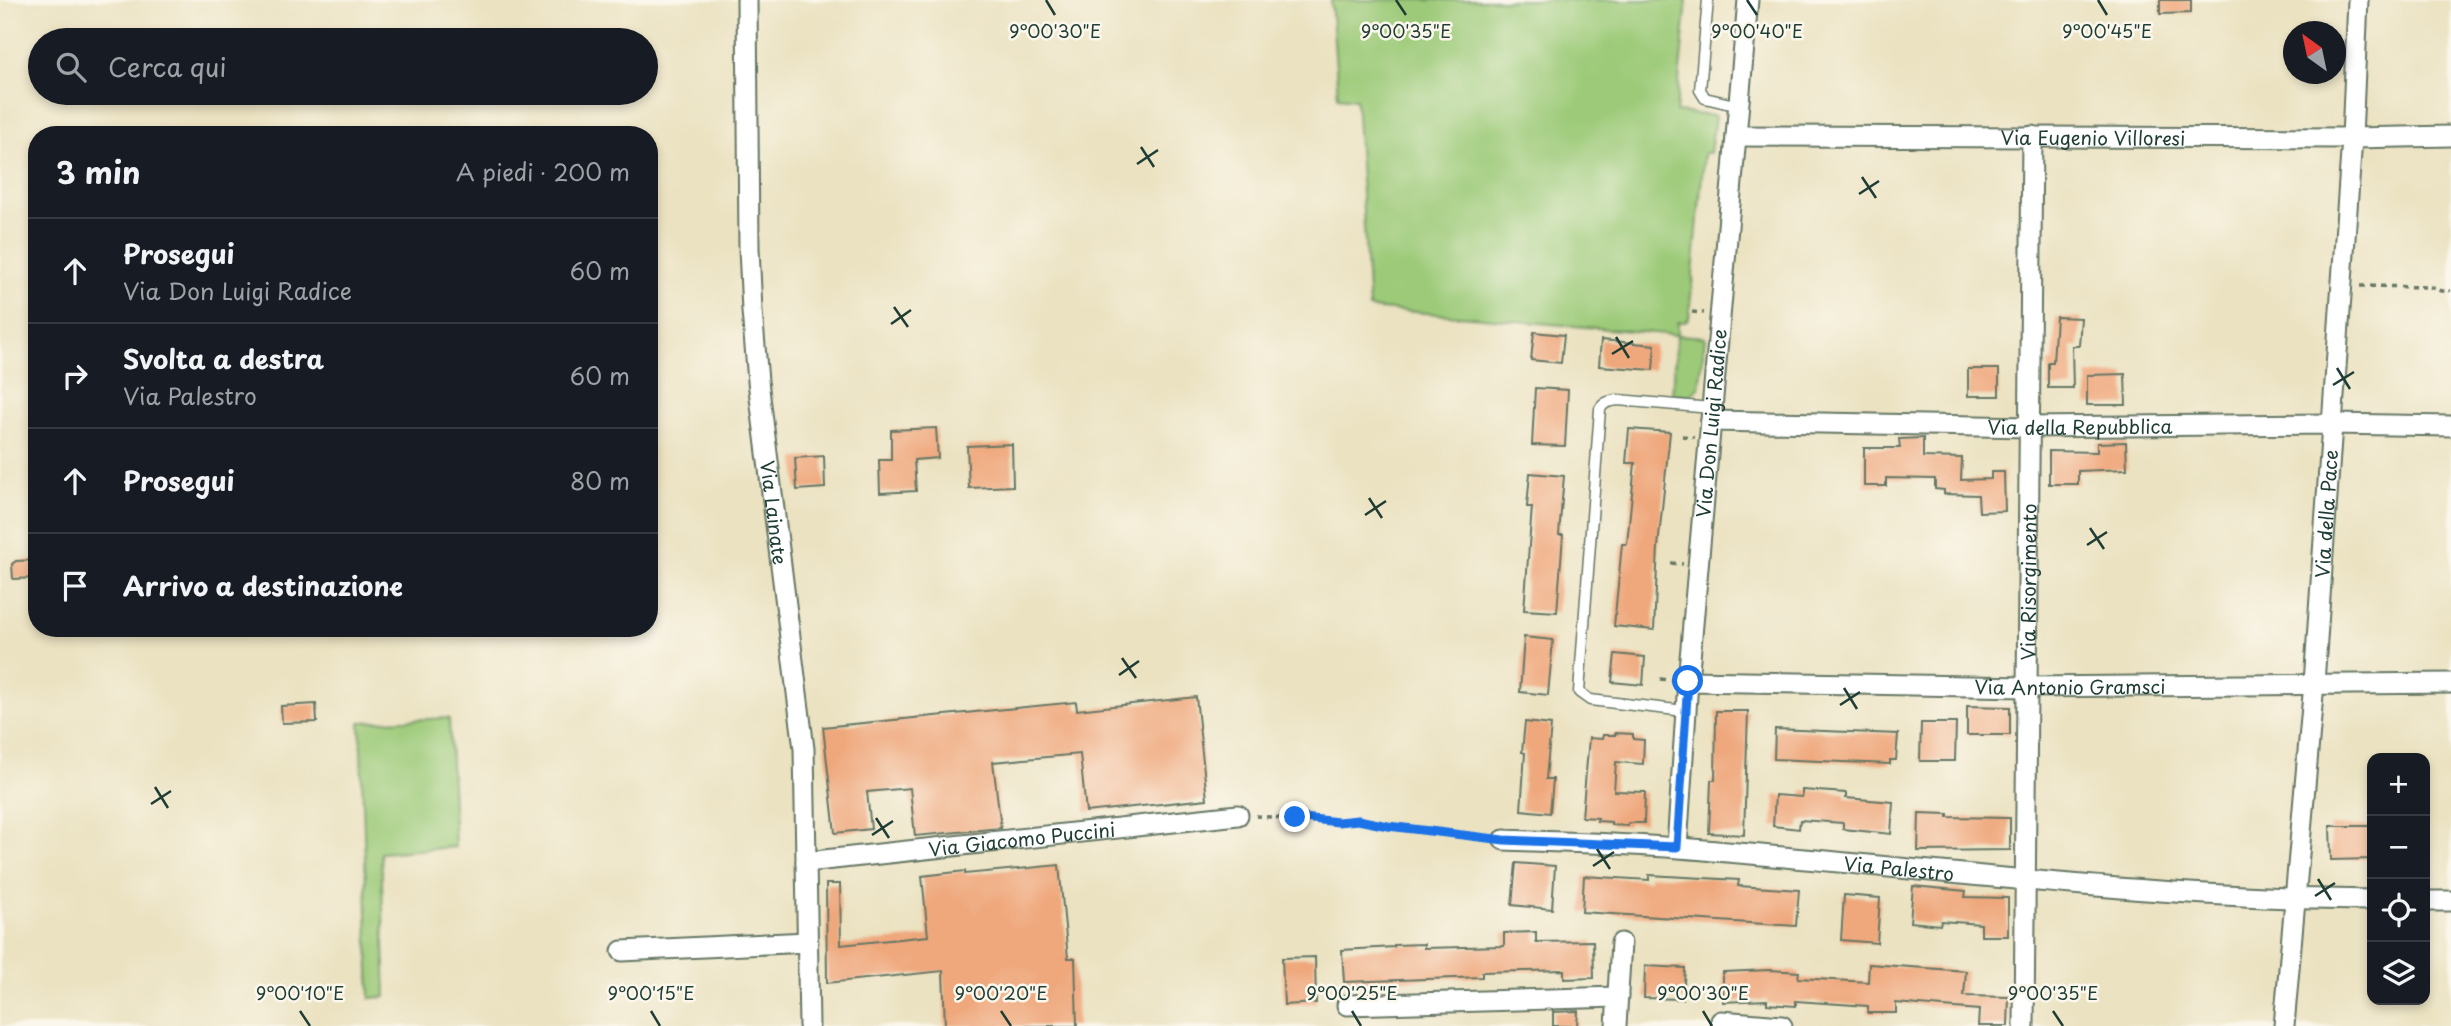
<!DOCTYPE html>
<html lang="it">
<head>
<meta charset="utf-8">
<style>
  body { margin:0; font-family:"Playpen Sans",sans-serif; background:#20242c; color:#f1f3f6 }
  .controls { position:absolute; right:21px; bottom:21px; display:grid; overflow:hidden; border-radius:14px; box-shadow:0 4px 10px #0003 }
  .controls button { width:63px; height:63px; display:grid; place-items:center; padding:0; border:0; border-bottom:2px solid #363941; background:#171b24; color:#f1f3f6; font:35px sans-serif }
  .compass { position:absolute; left:2283px; top:21px; width:63px; height:63px; border-radius:50%; background:#171b24; box-shadow:0 4px 10px #0003; rotate:327deg }
  .stop { position:absolute; width:21px; height:21px; margin:-16px; border:5px solid #1a73e8; border-radius:50%; background:#fff }
  .stop.end { background:#1a73e8; border-color:#fff; box-shadow:0 2px 7px #0008 }
  .list { margin:0; padding:0; list-style:none }
  h2 { display:flex; justify-content:space-between; align-items:center; height:91px; margin:0; padding:0 28px; font-size:30px }
  h2 small { font-size:23px; font-weight:400; color:#9ea1a6 }
  .list li { display:grid; grid-template-columns:46px 1fr auto; gap:21px; align-items:center; box-sizing:border-box; height:105px; padding:0 28px; border-top:2px solid #363941 }
  .list b { display:block; font-size:26px; white-space:nowrap }
  .list p { margin:0; font-size:23px; white-space:nowrap; color:#9ea1a6 }
  .list em { font-size:23px; font-style:normal; color:#9ea1a6 }
  .icon { flex:none; width:38px; height:38px; fill:none; stroke:currentColor; stroke-width:2; stroke-linecap:round; stroke-linejoin:round }
  .map { position:relative; flex:none; width:2451px; height:1026px; overflow:hidden }
  .search { position:absolute; background:#171b24; box-shadow:0 4px 10px #0003; left:28px; top:28px; width:630px; height:77px; display:flex; align-items:center; gap:18px; box-sizing:border-box; padding:0 24px; border-radius:38px; color:#9ea1a6; font-size:26px }
  .panel { position:absolute; background:#171b24; box-shadow:0 4px 10px #0003; left:28px; top:126px; width:630px; height:511px; border-radius:28px }
  .map>svg:first-child { display:block }
  .green { fill:#9cca78; stroke:#5e8456; stroke-width:2 }
  .building { fill:#efa77b }
  .lines { fill:none; stroke-linecap:round; stroke-linejoin:round }
  .service-casing { stroke:#667765; stroke-width:13 }
  .minor-casing { stroke:#667765; stroke-width:23 }
  .path { stroke:#667765; stroke-width:3.5; stroke-dasharray:5 5; stroke-linecap:butt }
  .service { stroke:#fff; stroke-width:10 }
  .minor { stroke:#fff; stroke-width:19 }
  .route { stroke:#1a73e8; stroke-width:9 }
  .ticks { fill:none; stroke:#1f3d34; stroke-width:2.5 }
  .labels { text-anchor:middle; dominant-baseline:central; stroke-width:5; stroke-linejoin:round; paint-order:stroke }
  .street-label { font-size:19px; fill:#1f3d34; stroke:#fbf7ec }
  .ticks-label { font-size:18px; text-anchor:middle; fill:#1f3d34; stroke:#fbf7ec; stroke-width:5; stroke-linejoin:round; paint-order:stroke }
</style>
</head>
<body>
<div class="map">
<svg width="2451" height="1026" viewBox="0 0 2451 1026">
  <rect width="100%" height="100%" fill="#fbf7ec"/>
  <filter id="ink" filterUnits="userSpaceOnUse"><feTurbulence type="fractalNoise" baseFrequency=".0143" numOctaves="2"/><feDisplacementMap in="SourceGraphic" scale="14" xChannelSelector="R" yChannelSelector="G"/><feConvolveMatrix kernelMatrix="1 2 1 2 8 2 1 2 1" color-interpolation-filters="sRGB"/></filter>
  <filter id="wash" filterUnits="userSpaceOnUse"><feTurbulence type="fractalNoise" baseFrequency=".00686" numOctaves="4" result="noise"/><feDisplacementMap in="SourceGraphic" scale="28" xChannelSelector="R" yChannelSelector="G"/><feGaussianBlur stdDeviation="1.57" result="paint"/><feColorMatrix in="noise" values="0 0 0 0 0 0 0 0 0 0 0 0 0 0 0 0 0 1.4 0 .05"/><feComposite in="paint" operator="in"/></filter>
  <g filter="url(#wash)">
    <rect width="100%" height="100%" fill="#ebe2c1"/>
    <path class="green" d="M1331 0H1687L1676 112 1715 116 1710 153H1704L1689 318 1685 322H1678V335L1705 337 1699 388 1690 395H1672L1677 335 1369 308 1356 99 1338 97Z
      M449 718 455 847 381 853 386 997 370 998 360 722Z"/>
    <g id="blocks">
      <path class="building" d="M2160 0H2191V13L2160 14Z
        M2056 317 2081 318 2079 346H2072L2073 388H2048V362H2053Z
        M1534 332 1564 335 1561 363 1531 360Z
        M1601 340 1655 345 1653 370 1599 366Z
        M1968 369H1999V396H1968Z
        M2125 374 2126 405H2087V375Z
        M1535 388 1568 390 1565 446 1532 445Z
        M936 428 938 458 914 460 916 491 880 493 879 460H891V430Z
        M1629 429 1670 432 1658 547 1654 630 1614 626 1622 544H1627L1635 463H1626Z
        M1923 438V457L1962 458 1961 480 1991 479V472H2004L2005 511 1979 512 1978 495 1944 494V490L1935 489V479L1886 478V486H1864V448H1900L1899 439Z
        M2126 442 2127 469 2078 471V484H2049V451L2097 452V443Z
        M1012 444 1013 486 969 488 967 446Z
        M824 456 825 488 797 490 795 458Z
        M1530 473 1564 476 1559 535H1563L1557 612 1524 610 1532 507H1527Z
        M37 560V578L13 579 12 564 16 561Z
        M1524 637 1553 640 1548 695 1520 692Z
        M1615 654 1645 657 1643 685 1612 682Z
        M1196 697 1207 799 1086 812 1080 754 993 762 1001 828 915 836 910 788 867 792 871 829 835 833 823 727 1076 702 1077 710Z
        M316 704 317 722 282 723 281 706Z
        M1967 706 2010 707V735H1967Z
        M1716 711H1748L1744 835 1709 833 1711 780H1715Z
        M1525 722 1551 725 1546 779H1553L1550 813 1521 810 1525 753 1522 752Z
        M1921 723H1956L1955 761H1920Z
        M1775 729 1898 734 1896 760H1890V764L1774 759Z
        M1615 733 1633 734V739L1644 740 1643 764 1616 762 1614 791 1645 792 1644 823H1628V826L1611 825V822L1597 821 1598 818 1582 817 1589 738 1602 739 1603 735H1615Z
        M1802 790 1846 793V798L1893 802 1891 834 1843 829V823L1800 820 1799 829 1773 826 1775 795 1802 797Z
        M1919 813 1948 814V817L2010 818V850L1918 851Z
        M2330 826H2372V859L2331 860Z
        M1516 863 1555 866 1552 909 1512 905Z
        M1059 865 1068 958H1075L1077 1026H945L943 971 827 983 826 884H840L841 945 928 936 922 876 965 871V874Z
        M1649 875 1739 880 1738 886 1799 890 1796 926 1582 912 1584 876 1649 880Z
        M1913 886 1966 891 1965 897 2008 898V936H1981V924L1941 921 1940 925 1910 922Z
        M1844 895 1880 898 1877 943 1841 940Z
        M1536 932V942L1593 941 1594 978 1564 979V970L1482 972V977L1344 982 1342 950 1394 947V945L1424 944V948L1504 946V933Z
        M1315 957 1316 1003 1284 1005 1282 958Z
        M1869 964 1966 971 1964 996 2009 997 2008 1026H1978L1979 1010 1896 1003V1013H1868V1006L1796 1001V1006L1767 1004V1000L1723 1002V972L1770 970 1799 972 1798 978 1868 982Z
        M1645 966 1685 968 1683 999 1644 998Z
        M1578 1011 1577 1026H1553V1012Z"/>
    </g>
  </g>
  <g filter="url(#ink)">
    <use href="#blocks" fill-opacity="0" stroke="#667765" stroke-width="2"/>
    <g class="lines">
      <g class="service-casing">
        <path id="service" d="M1708 0 1700 90 1705 98 1739 106
          M1685 711 1590 700 1579 692 1600 409C1604 402 1610 401 1618 400L1711 408"/>
      </g>
      <g class="minor-casing">
        <g id="minor">
          <path id="s1" d="M747 0 749 248 752 311 758 381 804 749 809 1026"/>
          <path id="s2" d="M1736 136 2352 138 2451 136"/>
          <path id="s3" d="M1711 421 2029 427 2332 424 2451 426"/>
          <path id="s4" d="M1688 681 2027 687 2451 683"/>
          <path id="s5" d="M1504 840C1562 842 1621 843 1679 848 1910 866 2140 898 2372 900"/>
          <path id="s6" d="M1677 847 1688 681 1748 0"/>
          <path id="s7" d="M806 862 1238 815"/>
          <path d="M2425 901H2451"/>
          <path d="M622 951 808 942"/>
          <path d="M1347 1005 1618 997"/>
          <path d="M1721 1021 1782 1026"/>
          <path d="M1616 1026 1621 943"/>
          <path id="s8" d="M2024 1026 2032 136"/>
          <path id="s9" d="M2284 1026 2314 683 2352 138 2358 0"/>
        </g>
      </g>
      <path class="path" d="M2360 286 2430 287 2442 291H2451
        M1692 312 1704 313
        M1682 436 1694 437
        M1671 563 1683 564
        M1660 679 1672 680
        M1256 816 1338 822 1358 820 1388 826 1488 838"/>
      <use href="#service" class="service"/>
      <use href="#minor" class="minor"/>
    </g>
  </g>
  <g class="lines" filter="url(#ink)">
    <path class="route" d="M1295 817 1338 822 1358 820 1388 826 1504 840 1677 847 1688 681"/>
  </g>
  <path class="ticks" d="M1046 0 1055 15M1396 0 1406 15M1747 0 1757 15M2098 0 2107 15M1141 147 1154 167M1137 164 1158 150M1862 177 1876 198M1859 194 1879 181M894 307 908 327M891 324 911 310M1616 337 1629 358M1612 354 1633 341M2337 368 2350 389M2333 385 2354 372M1369 498 1382 518M1365 515 1386 501M2090 528 2104 549M2087 545 2107 532M1122 658 1136 678M1119 675 1139 661M1844 688 1857 709M1840 705 1860 692M155 787 168 808M151 804 171 791M876 818 889 838M872 835 893 821M1597 849 1610 869M1593 866 1614 852M2318 879 2331 900M2315 896 2335 883M300 1011 310 1026M651 1011 660 1026M1001 1011 1011 1026M1352 1011 1361 1026M1703 1011 1712 1026M2053 1011 2063 1026"/>
  <g class="labels">
    <g class="street-label">
      <text stroke="none"><textPath href="#s2" startOffset="357">Via Eugenio Villoresi</textPath></text>
      <text stroke="none"><textPath href="#s6" startOffset="425">Via Don Luigi Radice</textPath></text>
      <text stroke="none"><textPath href="#s3" startOffset="369">Via della Repubblica</textPath></text>
      <text stroke="none"><textPath href="#s1" startOffset="514">Via Lainate</textPath></text>
      <text stroke="none"><textPath href="#s9" startOffset="514">Via della Pace</textPath></text>
      <text stroke="none"><textPath href="#s8" startOffset="444">Via Risorgimento</textPath></text>
      <text stroke="none"><textPath href="#s4" startOffset="382">Via Antonio Gramsci</textPath></text>
      <text stroke="none"><textPath href="#s7" startOffset="217">Via Giacomo Puccini</textPath></text>
      <text stroke="none"><textPath href="#s5" startOffset="396">Via Palestro</textPath></text>
    </g>
  </g>
  <g class="ticks-label">
    <text x="1055" y="38">9°00'30"E</text>
    <text x="1406" y="38">9°00'35"E</text>
    <text x="1757" y="38">9°00'40"E</text>
    <text x="2107" y="38">9°00'45"E</text>
    <text x="300" y="1000">9°00'10"E</text>
    <text x="651" y="1000">9°00'15"E</text>
    <text x="1001" y="1000">9°00'20"E</text>
    <text x="1352" y="1000">9°00'25"E</text>
    <text x="1703" y="1000">9°00'30"E</text>
    <text x="2053" y="1000">9°00'35"E</text>
  </g>
</svg>
<div class="controls">
<button>+</button>
<button>−</button>
<button><svg class="icon" aria-label="locate" viewBox="0 0 24 24"><circle cx="12" cy="12" r="6"/><path d="M12 2v4M12 18v4M2 12h4M18 12h4"/></svg></button>
<button><svg class="icon" aria-label="layers" viewBox="0 0 24 24"><path d="M12 4l9 5-9 5-9-5zM3 14l9 5 9-5"/></svg></button>
</div>
<svg class="compass" viewBox="-18 -18 36 36"><path d="M0-13l5 13h-10z" fill="#e53935"/><path d="M0 13l5-13h-10z" fill="#9ea1a6"/></svg>
<div class="stop" style="left:1688px;top:681px"></div>
<div class="stop end" style="left:1295px;top:817px"></div>
<div class="search"><svg class="icon" aria-label="search" viewBox="0 0 24 24"><circle cx="10" cy="10" r="6"/><path d="M15 15l6 6"/></svg>Cerca qui</div>
<section class="panel">
<h2>3 min<small>A piedi · 200 m</small></h2>
<ul class="list">
<li><svg class="icon" aria-label="ahead" viewBox="0 0 24 24"><path d="M12 20V5M6 11l6-6 6 6"/></svg><div><b>Prosegui</b><p>Via Don Luigi Radice</p></div><em>60 m</em></li>
<li><svg class="icon" aria-label="right" viewBox="0 0 24 24"><path d="M7 20v-9h11M14 6l5 5-5 5"/></svg><div><b>Svolta a destra</b><p>Via Palestro</p></div><em>60 m</em></li>
<li><svg class="icon" aria-label="ahead" viewBox="0 0 24 24"><path d="M12 20V5M6 11l6-6 6 6"/></svg><div><b>Prosegui</b></div><em>80 m</em></li>
<li><svg class="icon" aria-label="arrive" viewBox="0 0 24 24"><path d="M6 21V4h12l-3 4 3 4H6"/></svg><div><b>Arrivo a destinazione</b></div></li>
</ul>
</section>
</div>
</body>
</html>
